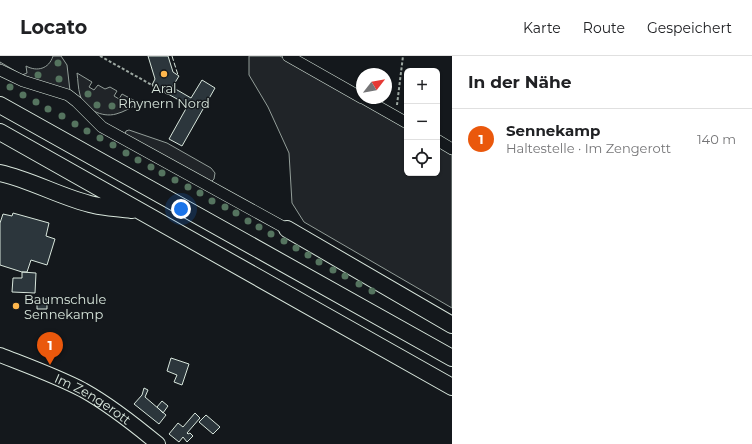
<!DOCTYPE html>
<html lang="de">
<head>
<meta charset="utf-8">
<style>
  body { margin:0; font-family:Montserrat,sans-serif; background:#f2f2f2; color:#202124 }
  .controls { position:absolute; right:12px; top:12px; display:grid; overflow:hidden; border-radius:6px; box-shadow:0 1px 3px #0004 }
  .controls button { width:36px; height:36px; display:grid; place-items:center; padding:0; border:0; border-bottom:1px solid #e0e0e0; background:#fff; color:#202124; font:20px sans-serif }
  .compass { position:absolute; left:356px; top:12px; width:36px; height:36px; border-radius:50%; background:#fff; box-shadow:0 1px 3px #0004; rotate:59deg }
  .you { position:absolute; left:181px; top:153px; width:14px; height:14px; margin:-10px; border:3px solid #fff; border-radius:50%; background:#1a73e8; box-shadow:0 0 0 6px #1a73e833 }
  .badge { display:grid; place-items:center; width:26px; height:26px; border-radius:50%; background:#ea580c; color:#fff; font-size:13px; font-weight:700 }
  .pin { position:absolute; translate:-50% -33px; filter:drop-shadow(0 1px 2px #0008) }
  .pin::after { content:''; position:absolute; top:21px; width:14px; height:12px; background:inherit; clip-path:polygon(0 0,100% 0,50% 100%) }
  .list { margin:0; padding:0; list-style:none }
  h2 { display:flex; justify-content:space-between; align-items:center; height:52px; margin:0; padding:0 16px; font-size:17px }
  h2 small { font-size:13px; font-weight:400; color:#757577 }
  .list li { display:grid; grid-template-columns:26px 1fr auto; gap:12px; align-items:center; box-sizing:border-box; height:60px; padding:0 16px; border-top:1px solid #e0e0e0 }
  .list b { display:block; font-size:15px; white-space:nowrap }
  .list p { margin:0; font-size:13px; white-space:nowrap; color:#757577 }
  .list em { font-size:13px; font-style:normal; color:#757577 }
  .icon { flex:none; width:22px; height:22px; fill:none; stroke:currentColor; stroke-width:2; stroke-linecap:round; stroke-linejoin:round }
  .map { position:relative; flex:none; width:452px; height:388px; overflow:hidden }
  header { display:flex; align-items:center; gap:24px; box-sizing:border-box; height:56px; padding:0 20px; background:#fff; border-bottom:1px solid #e0e0e0 }
  header strong { font-size:19px }
  nav { display:flex; gap:22px; margin-inline-start:auto; font-size:14px }
  main { display:flex }
  aside { flex:1; background:#fff }
  .map>svg:first-child { display:block }
  .green { fill:#202428; stroke:#939e99 }
  .building { fill:#2c363c; stroke:#d8e6dc }
  .lines { fill:none; stroke-linecap:round; stroke-linejoin:round }
  .minor-casing { stroke:#d8e6dc; stroke-width:12 }
  .major-casing { stroke:#d8e6dc; stroke-width:16 }
  .highway-casing { stroke:#d8e6dc; stroke-width:18 }
  .path { stroke:#9da8a2; stroke-width:2; stroke-dasharray:3 2; stroke-linecap:butt }
  .minor { stroke:#14181c; stroke-width:11 }
  .major { stroke:#14181c; stroke-width:14 }
  .highway { stroke:#14181c; stroke-width:16 }
  .fence { stroke:#d8e6dc; stroke-width:1; stroke-dasharray:5 2; stroke-linecap:butt }
  .tree { fill:#55745f }
  .poi-dot { fill:#ffb74d; stroke:#14181c; stroke-width:1.5 }
  .labels { text-anchor:middle; dominant-baseline:central; stroke-width:3; stroke-linejoin:round; paint-order:stroke }
  .poi-label { font-size:13px; fill:#d8e6dc; stroke:#14181c }
  .street-label { font-size:13px; fill:#d8e6dc; stroke:#14181c }
</style>
</head>
<body>
<header>
<strong>Locato</strong>
<nav><a>Karte</a><a>Route</a><a>Gespeichert</a></nav>
</header>
<main>
<div class="map">
<svg width="452" height="388" viewBox="0 0 452 388">
  <rect width="100%" height="100%" fill="#14181c"/>
  <path class="green" d="M53 0H61L67 9 70 35 36 25 0 9V6L22 19 27 17 26 10C37 16 49 13 53 0Z
    M249 0H280L407 73V117H437V90L452 99V252L304 166 292 147 289 97 268 51 249 19Z
    M77 17 92 26 89 31 94 34 98 29 105 33 110 31 117 35 114 40 119 43 122 38 139 47C132 51 124 56 116 58 102 62 84 53 80 39 78 32 78 24 77 17Z
    M129 74 167 87 211 112 215 117 214 123 210 127 125 78 126 75Z"/>
  <path class="building" d="M148 0H168L173 16 179 20 168 38 152 29 155 23Z
    M202 24 215 32 182 90 169 83 188 49 168 38 172 31 191 42Z
    M13 157 49 167 46 180 55 183 47 209 31 204 27 216H22L0 209V167L3 158 12 160Z
    M22 216 36 217 35 237 12 236 13 222H22Z
    M37 243H47V253H37Z
    M171 302 189 308 182 329 174 326 177 319 167 315Z
    M144 332 148 334 145 341 166 359 159 368 134 348 142 339Z
    M162 345 168 350 163 357 157 351Z
    M195 357 200 362 187 377 188 378 190 377 193 380 187 386 183 381 179 386 169 378 178 367 183 371Z
    M206 359 220 371 213 378 199 366Z"/>
  <g class="lines">
    <g class="minor-casing">
      <path id="minor" d="M288 0 362 42
        M0 14 23 25 68 39 77 46 102 71 287 173
        M363 42 407 67
        M437 84 452 93"/>
    </g>
    <g class="major-casing">
      <g id="major">
        <path id="s1" d="M0 299C28 310 56 320 83 334 110 349 134 368 158 388"/>
      </g>
    </g>
    <g class="highway-casing">
      <path id="highway" d="M0 49 452 302
        M0 76 452 331
        M0 117C32 124 62 142 94 149 106 152 119 152 132 154
        M287 173 452 269"/>
    </g>
    <path class="path" d="M100 0 168 38
      M397 49 403 0"/>
    <use href="#minor" class="minor"/>
    <use href="#major" class="major"/>
    <use href="#highway" class="highway"/>
    <path class="fence" d="M172 0 178 19"/>
  </g>
  <g class="tree">
    <circle cx="58" cy="7" r="3.5"/>
    <circle cx="38" cy="19" r="3.5"/>
    <circle cx="59" cy="23" r="3.5"/>
    <circle cx="10" cy="31" r="3.5"/>
    <circle cx="88" cy="38" r="3.5"/>
    <circle cx="23" cy="39" r="3.5"/>
    <circle cx="36" cy="46" r="3.5"/>
    <circle cx="97" cy="49" r="3.5"/>
    <circle cx="112" cy="50" r="3.5"/>
    <circle cx="48" cy="53" r="3.5"/>
    <circle cx="62" cy="60" r="3.5"/>
    <circle cx="75" cy="68" r="3.5"/>
    <circle cx="87" cy="75" r="3.5"/>
    <circle cx="100" cy="82" r="3.5"/>
    <circle cx="113" cy="89" r="3.5"/>
    <circle cx="126" cy="97" r="3.5"/>
    <circle cx="138" cy="104" r="3.5"/>
    <circle cx="151" cy="111" r="3.5"/>
    <circle cx="162" cy="117" r="3.5"/>
    <circle cx="175" cy="124" r="3.5"/>
    <circle cx="188" cy="131" r="3.5"/>
    <circle cx="200" cy="137" r="3.5"/>
    <circle cx="212" cy="145" r="3.5"/>
    <circle cx="225" cy="151" r="3.5"/>
    <circle cx="236" cy="157" r="3.5"/>
    <circle cx="248" cy="165" r="3.5"/>
    <circle cx="259" cy="171" r="3.5"/>
    <circle cx="271" cy="178" r="3.5"/>
    <circle cx="284" cy="185" r="3.5"/>
    <circle cx="296" cy="192" r="3.5"/>
    <circle cx="308" cy="199" r="3.5"/>
    <circle cx="319" cy="206" r="3.5"/>
    <circle cx="333" cy="214" r="3.5"/>
    <circle cx="345" cy="220" r="3.5"/>
    <circle cx="359" cy="228" r="3.5"/>
    <circle cx="372" cy="235" r="3.5"/>
  </g>
  <g class="poi-dot">
    <circle cx="164" cy="18" r="4"/>
    <circle cx="16" cy="250" r="4"/>
  </g>
  <g class="labels">
    <g class="poi-label">
      <text x="164" y="32">Aral<tspan x="164" dy="15">Rhynern Nord</tspan></text>
      <text x="24" y="243" text-anchor="start">Baumschule<tspan x="24" dy="15">Sennekamp</tspan></text>
    </g>
    <g class="street-label">
      <text stroke="none"><textPath href="#s1" startOffset="103">Im Zengerott</textPath></text>
    </g>
  </g>
</svg>
<div class="controls">
<button>+</button>
<button>−</button>
<button><svg class="icon" aria-label="locate" viewBox="0 0 24 24"><circle cx="12" cy="12" r="6"/><path d="M12 2v4M12 18v4M2 12h4M18 12h4"/></svg></button>
</div>
<svg class="compass" viewBox="-18 -18 36 36"><path d="M0-13l5 13h-10z" fill="#e53935"/><path d="M0 13l5-13h-10z" fill="#757577"/></svg>
<div class="you"></div>
<div class="pin badge" style="left:50px;top:309px">1</div>
</div>
<aside>
<h2>In der Nähe<small></small></h2>
<ul class="list">
<li><span class="badge">1</span><div><b>Sennekamp</b><p>Haltestelle · Im Zengerott</p></div><em>140 m</em></li>
</ul>
</aside>
</main>
</body>
</html>
